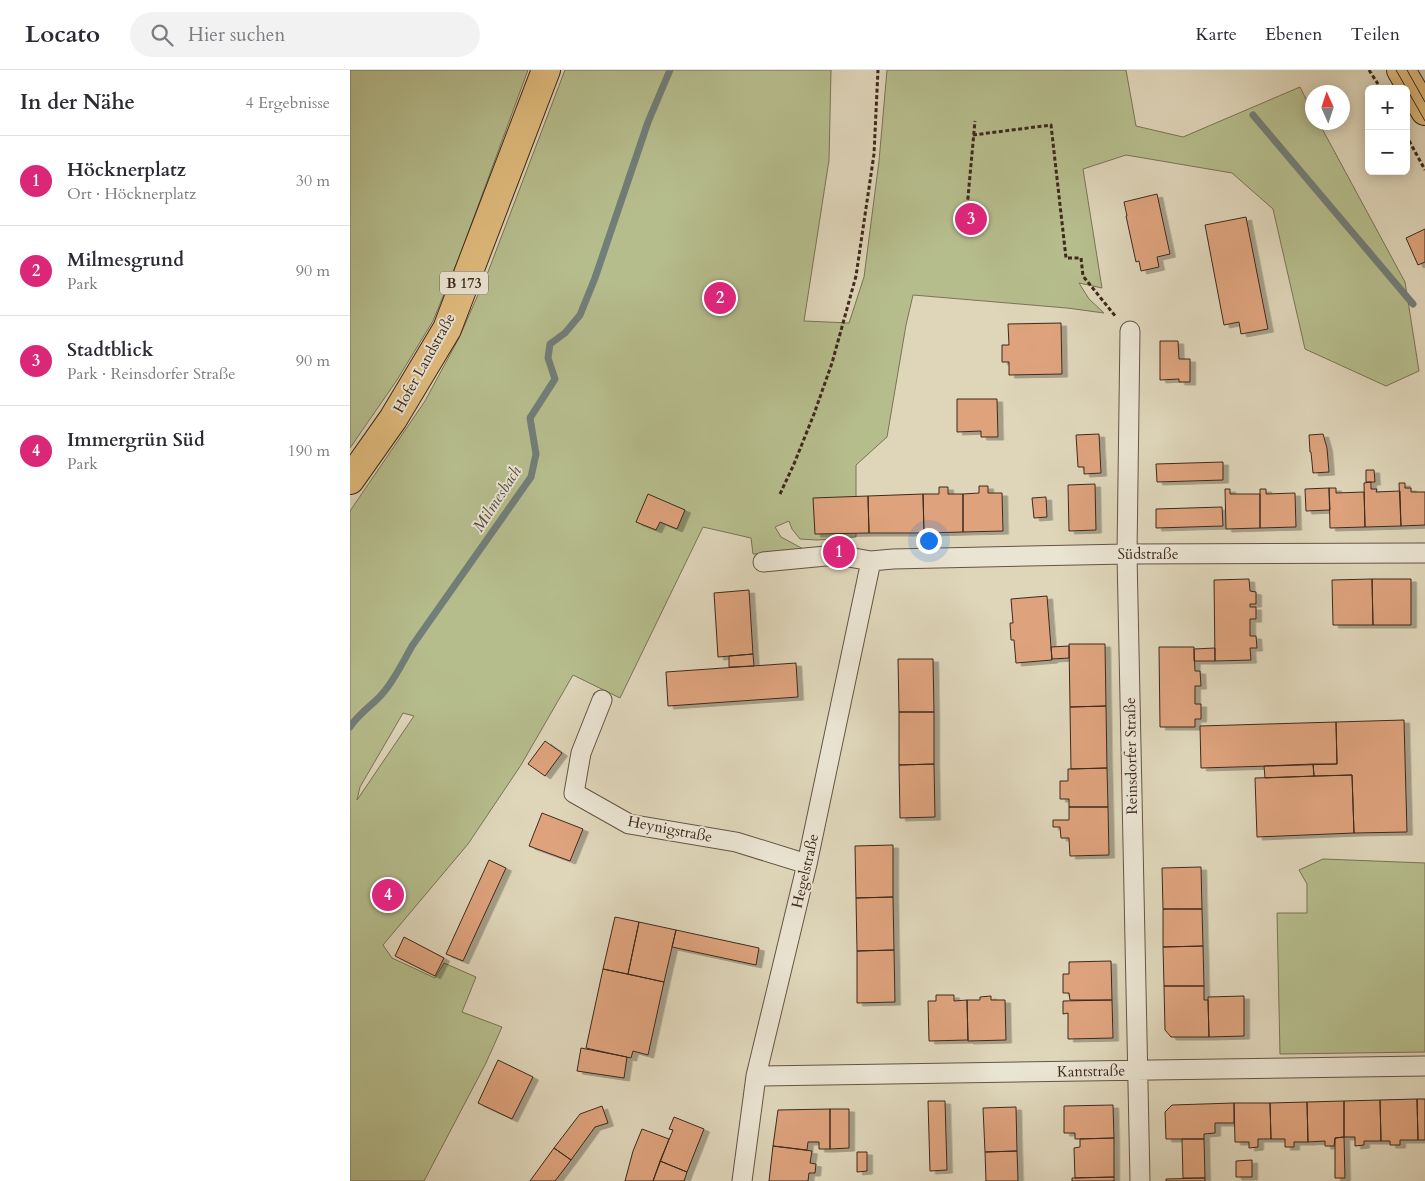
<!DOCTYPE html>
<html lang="de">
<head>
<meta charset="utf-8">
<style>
  body { margin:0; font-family:Cardo,serif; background:#f2f2f3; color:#2b2b33 }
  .controls { position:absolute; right:15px; top:15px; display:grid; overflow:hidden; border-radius:8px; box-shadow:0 2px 12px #0003 }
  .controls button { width:45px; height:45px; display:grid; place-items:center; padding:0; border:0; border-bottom:1px solid #e1e1e2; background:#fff; color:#2b2b33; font:25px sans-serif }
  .compass { position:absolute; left:955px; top:15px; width:45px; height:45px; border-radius:50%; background:#fff; box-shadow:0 2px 12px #0003; rotate:357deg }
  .you { position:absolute; left:578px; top:470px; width:18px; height:18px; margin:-12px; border:4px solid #fff; border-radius:50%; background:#1a73e8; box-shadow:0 0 0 8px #1a73e833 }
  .badge { display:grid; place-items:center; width:32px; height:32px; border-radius:50%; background:#db2777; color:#fff; font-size:16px; font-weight:700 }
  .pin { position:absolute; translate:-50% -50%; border:2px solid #fff; box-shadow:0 1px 5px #0006 }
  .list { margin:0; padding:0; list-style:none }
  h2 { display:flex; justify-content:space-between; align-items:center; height:65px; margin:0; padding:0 20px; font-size:21px }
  h2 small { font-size:16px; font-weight:400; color:#7c7c81 }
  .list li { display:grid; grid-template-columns:32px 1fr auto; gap:15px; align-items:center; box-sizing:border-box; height:90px; padding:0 20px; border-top:1px solid #e1e1e2 }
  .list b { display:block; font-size:19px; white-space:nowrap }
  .list p { margin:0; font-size:16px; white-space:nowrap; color:#7c7c81 }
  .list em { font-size:16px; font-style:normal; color:#7c7c81 }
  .icon { flex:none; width:28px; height:28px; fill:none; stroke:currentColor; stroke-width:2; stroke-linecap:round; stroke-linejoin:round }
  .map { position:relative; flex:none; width:1075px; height:1111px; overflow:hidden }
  header { display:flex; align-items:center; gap:30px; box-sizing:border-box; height:70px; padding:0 25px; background:#fff; border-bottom:1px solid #e1e1e2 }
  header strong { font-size:24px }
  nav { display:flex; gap:28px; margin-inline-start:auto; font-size:18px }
  .search { width:350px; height:45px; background:#f2f2f3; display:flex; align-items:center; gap:12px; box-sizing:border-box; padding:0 18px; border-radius:28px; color:#7c7c81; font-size:19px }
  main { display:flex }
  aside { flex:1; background:#fff }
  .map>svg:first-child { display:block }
  .green { fill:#b6bd8d; stroke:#7a7355; fill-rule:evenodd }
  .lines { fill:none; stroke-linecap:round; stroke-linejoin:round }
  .stream { stroke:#727e79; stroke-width:7 }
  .building { fill:#dea37d; stroke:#3e291d; filter:url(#shadow) }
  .street-casing { stroke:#665444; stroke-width:21 }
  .primary-casing { stroke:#3e291d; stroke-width:30 }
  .path { stroke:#3e291d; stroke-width:3; stroke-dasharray:4 2.5; stroke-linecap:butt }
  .street { stroke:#eae4d2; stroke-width:19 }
  .primary { stroke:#e0bb7d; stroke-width:28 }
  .tram { stroke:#3e291d; stroke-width:1 }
  .labels { text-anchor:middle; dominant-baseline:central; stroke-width:4; stroke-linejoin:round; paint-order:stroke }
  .shield { fill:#eae4d2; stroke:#726153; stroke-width:1 }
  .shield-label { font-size:14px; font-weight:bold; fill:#3e291d }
  .street-label { font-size:15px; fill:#3e291d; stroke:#eae4d2 }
  .water-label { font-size:16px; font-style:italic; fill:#544c44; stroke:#eae4d2 }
</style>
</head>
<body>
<header>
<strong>Locato</strong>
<div class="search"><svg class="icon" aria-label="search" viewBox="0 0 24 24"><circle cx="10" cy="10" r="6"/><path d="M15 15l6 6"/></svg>Hier suchen</div>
<nav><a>Karte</a><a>Ebenen</a><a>Teilen</a></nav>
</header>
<main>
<aside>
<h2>In der Nähe<small>4 Ergebnisse</small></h2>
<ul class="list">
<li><span class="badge">1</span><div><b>Höcknerplatz</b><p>Ort · Höcknerplatz</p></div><em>30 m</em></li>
<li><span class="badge">2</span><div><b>Milmesgrund</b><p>Park</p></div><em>90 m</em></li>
<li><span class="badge">3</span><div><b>Stadtblick</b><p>Park · Reinsdorfer Straße</p></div><em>90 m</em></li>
<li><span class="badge">4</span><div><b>Immergrün Süd</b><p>Park</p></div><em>190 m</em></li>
</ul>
</aside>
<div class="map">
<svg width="1075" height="1111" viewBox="0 0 1075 1111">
  <defs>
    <filter id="shadow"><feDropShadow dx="5.5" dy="3" stdDeviation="0" flood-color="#0004"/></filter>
  </defs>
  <rect width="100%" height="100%" fill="#dfd6ba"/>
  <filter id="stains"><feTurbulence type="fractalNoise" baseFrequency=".004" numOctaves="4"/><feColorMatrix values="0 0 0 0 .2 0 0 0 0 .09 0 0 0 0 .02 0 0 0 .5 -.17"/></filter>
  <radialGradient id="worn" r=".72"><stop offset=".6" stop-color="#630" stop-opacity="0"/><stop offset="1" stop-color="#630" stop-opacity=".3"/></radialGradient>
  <path class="green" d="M0 0H178L110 185 83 251 47 310 0 378Z
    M215 0H481L479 90 454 251 499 253 514 207 529 91 537 0H776L786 56 833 67 950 17 962 41V52L969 53 1055 212 1069 301 1036 316 955 279 923 139 882 103 776 85 733 99 752 218 729 213 739 229 754 243 717 238 563 225 556 255 537 367 506 395V467L468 470 450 469 442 459 439 451 425 457 431 467 457 481 403 484 401 468 353 457 270 628 223 605 171 695 118 774 33 875 42 888 85 908 94 893 126 907 112 942 152 957 136 993 74 1111H0V441L75 331 109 268 138 202ZM53 643 64 646 7 730 10 717Z
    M973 789 1075 793V982L930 984 927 843H957V814L949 800Z"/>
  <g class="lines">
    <path class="stream" d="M903 45 1063 234
      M0 657C10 642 22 636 33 623 45 609 53 592 62 576L181 407 186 384 180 348 205 309 198 288 200 274 215 263 230 245 245 208 298 52 320 0"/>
  </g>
  <path class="building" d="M807 124 820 184 807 187 809 197 791 201 789 191 786 192 776 146H777L774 132Z
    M896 147 918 259 891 264 889 252 874 255 855 155Z
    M1075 159V192L1068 195 1056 168Z
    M711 253 712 304 659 305V292H652V275H659L658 254Z
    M810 271H828L829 289H840V312H829V309L810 310Z
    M607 329H647L648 367H631V361L607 362Z
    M749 364 751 403 734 404V397H728L726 365Z
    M973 364 977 378 979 402 963 403 961 382H960L959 365Z
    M873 392V410L807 412 806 394Z
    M1016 400H1024L1025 412H1016Z
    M1021 412V419H1027L1026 422 1050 421 1051 456 1015 457 1014 413Z
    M1049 413H1055V418H1061V422H1075V455L1051 456Z
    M745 414 746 460 719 461 718 415Z
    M629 416H638V423H652L653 461 613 462V424L629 423Z
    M589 417H598V424H613V462L574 463 573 424H589Z
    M979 418H986V423L1014 422 1015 457 980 458Z
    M979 418 980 440 956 441 955 419Z
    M875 419H880V424H910V458L876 459Z
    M910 419H916V424L945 423 946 457 910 458Z
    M298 424 335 440 327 459 310 452 306 460 286 452Z
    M573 424 574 463H519L518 426Z
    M518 426 519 463 465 464 463 428Z
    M696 427 697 447 684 448 682 428Z
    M872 437 873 456 806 458V439Z
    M899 509 900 521 906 522V534H900V537H906V549H900V566H906L907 578H900L901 590 865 591 864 510Z
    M1022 509 1023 555H983L982 510Z
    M1022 509H1061V555H1023Z
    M399 520 403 584 368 587 364 523Z
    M697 526 702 590 666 593 664 570H661L660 553H663L661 529Z
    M719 574H755L756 636 720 637Z
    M719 576V588L702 589 701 577Z
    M809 577H844L845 601H850L851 616H845V634H851V649H845V657H810Z
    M865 578V591H844V579Z
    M403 584 404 596 379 597V586Z
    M548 589H583L584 642H549Z
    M446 593 448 627 318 636 316 602Z
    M756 636 757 698 721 699 720 637Z
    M549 642H584V694L549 695Z
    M1054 650 1057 762 1004 763 1002 705 964 706 963 694H987L986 652Z
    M986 652 987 694 851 698 850 656Z
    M195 671 212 683 195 706 178 694Z
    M584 694 585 747 550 748 549 695Z
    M963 694 964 706 915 708 914 696Z
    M757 698 758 737H719V729H710V711H718V699Z
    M1002 705 1004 763 907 767 905 708Z
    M719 737H758L759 785 720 786 719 768H711L710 757H703V750H719Z
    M192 743 233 759 220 791 179 776Z
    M543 775V827L506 828 505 776Z
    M139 790 156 798 113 891 96 884Z
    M851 797 852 839H813L812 798Z
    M543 827 544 880 507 881 506 828Z
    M813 839H852L853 876 813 877Z
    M265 847 289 852 278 904 253 899Z
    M289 852 326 860 314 912 278 904Z
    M326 860 409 878 406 895 322 877Z
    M54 867 94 888 85 906 45 886Z
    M853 876 854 916H814L813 877Z
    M544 880 545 932 507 933V881Z
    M761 891 762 930H720L719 923H713V904H719V892Z
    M253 899 314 912 298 985 283 981 281 988 236 978Z
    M814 916H854V930H858L859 967H821L815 960Z
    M586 925H604V931L617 930 618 970 579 971 578 931H586Z
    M641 926V930H655L656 970 618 971 617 930H630V927Z
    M894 926V966L859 967 858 927Z
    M762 930 763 968 718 969V943L713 944V931Z
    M231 978 277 987 274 1008 227 1001Z
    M148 990 183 1007 162 1049 128 1033Z
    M1067 1029 1068 1070H1050V1075H1040V1071H1031L1030 1030Z
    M1067 1029H1075V1070H1068Z
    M1030 1030 1031 1071H1014V1075L1005 1076V1067H994V1031Z
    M578 1031H595L597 1100 580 1101Z
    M994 1031V1067L985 1068 984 1076H975V1071L958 1072 957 1032Z
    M957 1032 958 1072H944V1077H935V1069H921L920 1033Z
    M884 1033V1053H865V1063L854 1064V1069H816L815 1042 822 1035Z
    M884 1033H920L921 1069H908V1077L899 1078V1072H885Z
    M763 1035 764 1068 725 1069V1063H714V1036Z
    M252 1036 258 1053 245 1057 221 1090 204 1078 230 1044Z
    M666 1037 667 1081 635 1082 633 1038Z
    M480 1039V1079H469V1072H458L457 1080 423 1076 428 1040Z
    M480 1039H499V1078L480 1079Z
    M324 1047 354 1059 337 1102 310 1091 323 1060 319 1059Z
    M292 1059 319 1069 303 1111H275L283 1081Z
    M994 1067 995 1108H985V1068Z
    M764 1068V1107L725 1108 724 1078 730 1077V1069Z
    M832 1069H854L855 1108H833Z
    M423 1076 462 1081 460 1093 466 1094 465 1103H459L458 1111H419Z
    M204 1078 221 1090 205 1111H180Z
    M667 1081 668 1111H636L635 1082Z
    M507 1082H517V1101L507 1102Z
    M902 1090V1107H886V1091Z
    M310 1091 337 1102 334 1111H303Z
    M764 1107V1111H722V1108Z
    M855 1108V1111H816V1109Z"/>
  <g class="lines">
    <g class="street-casing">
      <path id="street" d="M780 261 777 484 790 1111
        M413 492 476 486H493L521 491 543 489 777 484 1075 483
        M252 630 231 683 224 723 279 754 386 772 457 794
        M406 1006 1075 996
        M392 1111 406 1006 457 794 521 491"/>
    </g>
    <g class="primary-casing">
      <path id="primary" d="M1051 0 1075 41
        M0 410 43 349 97 259 196 0"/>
    </g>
    <path class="path" d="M1019 0 1028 14
      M623 65 701 55 716 188H731L733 206 766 247
      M1056 65 1075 100
      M616 149 625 51
      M430 424 444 394 464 344 482 293 506 206 524 84 528 0"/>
    <use href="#street" class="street"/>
    <use href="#primary" class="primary"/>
    <path class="tram" d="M1046 0 1075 51
      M1057 0 1075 32"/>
  </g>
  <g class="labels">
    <rect class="shield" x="90" y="201.5" width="48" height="23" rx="4"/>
    <g class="shield-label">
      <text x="114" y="213">B 173</text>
    </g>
    <g class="street-label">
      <text transform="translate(74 293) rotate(-61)">Hofer Landstraße</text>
      <text x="798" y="484">Südstraße</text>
      <text transform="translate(781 686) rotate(-91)">Reinsdorfer Straße</text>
      <text transform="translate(320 759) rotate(11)">Heynigstraße</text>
      <text transform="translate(455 801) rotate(-77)">Hegelstraße</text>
      <text transform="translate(741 1001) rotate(-1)">Kantstraße</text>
    </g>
    <g class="water-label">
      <text transform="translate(147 429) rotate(-57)">Milmesbach</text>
    </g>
  </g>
  <rect width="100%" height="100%" filter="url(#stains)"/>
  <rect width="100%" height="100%" fill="url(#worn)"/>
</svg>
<div class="controls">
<button>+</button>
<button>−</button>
</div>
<svg class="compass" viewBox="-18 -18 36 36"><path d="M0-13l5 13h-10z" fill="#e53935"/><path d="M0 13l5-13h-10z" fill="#7c7c81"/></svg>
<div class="you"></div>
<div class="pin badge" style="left:489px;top:482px">1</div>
<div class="pin badge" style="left:370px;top:228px">2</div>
<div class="pin badge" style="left:621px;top:149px">3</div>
<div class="pin badge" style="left:38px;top:825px">4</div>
</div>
</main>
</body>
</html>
